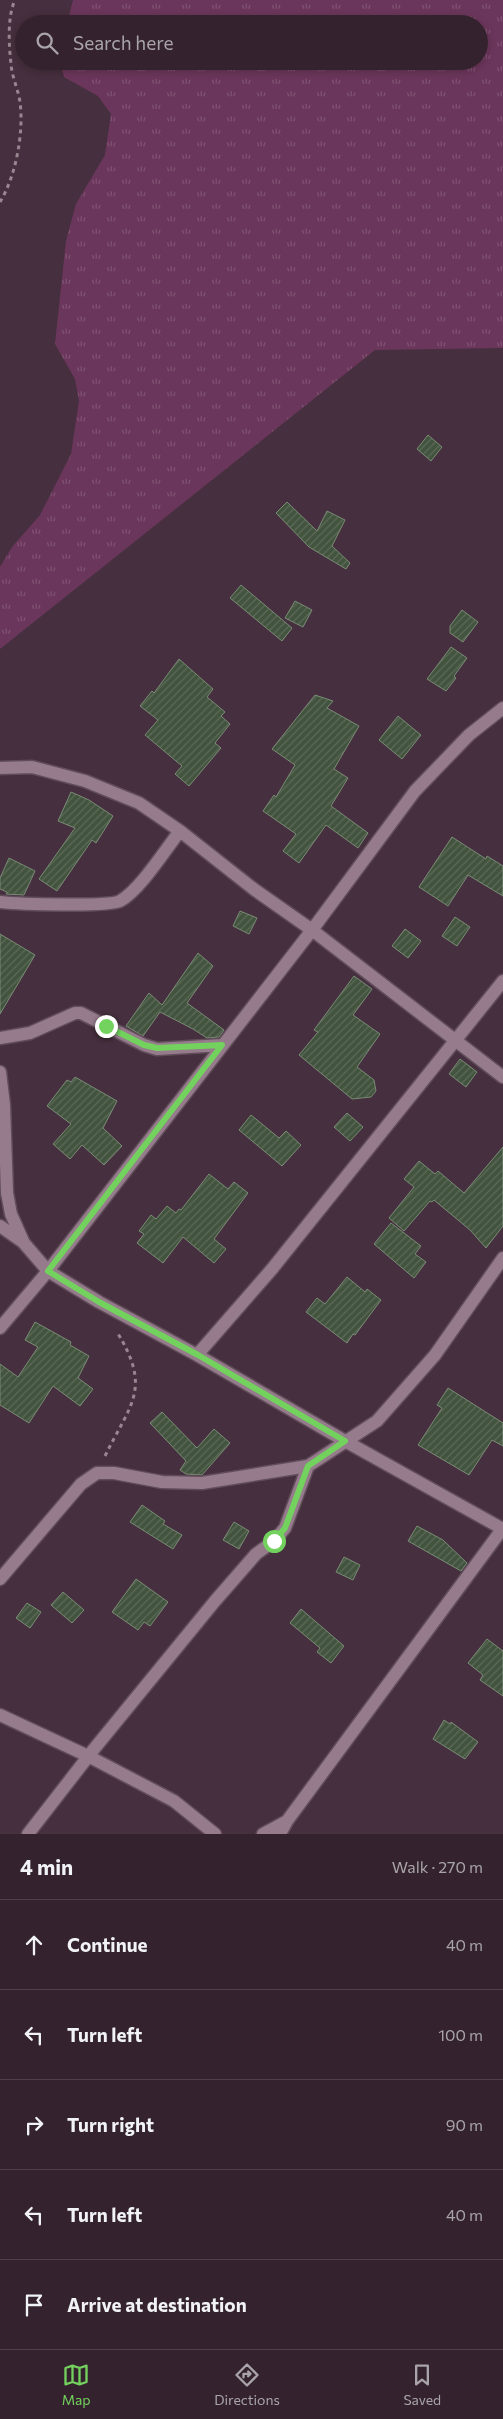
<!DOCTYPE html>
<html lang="en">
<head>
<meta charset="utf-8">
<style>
  body { margin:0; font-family:Commissioner,sans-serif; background:#3c2b36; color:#f1f3f6 }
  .stop { position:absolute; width:15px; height:15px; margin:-11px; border:4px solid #72d25d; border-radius:50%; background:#fff }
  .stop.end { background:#72d25d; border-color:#fff; box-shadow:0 1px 5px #0008 }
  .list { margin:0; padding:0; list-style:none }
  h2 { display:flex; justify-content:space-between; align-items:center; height:65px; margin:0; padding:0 20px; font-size:21px }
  h2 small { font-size:16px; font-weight:400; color:#a9a4aa }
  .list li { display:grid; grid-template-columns:32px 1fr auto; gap:15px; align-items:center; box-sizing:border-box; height:90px; padding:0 20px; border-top:1px solid #4e404a }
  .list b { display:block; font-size:19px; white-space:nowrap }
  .list em { font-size:16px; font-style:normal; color:#a9a4aa }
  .icon { flex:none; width:28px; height:28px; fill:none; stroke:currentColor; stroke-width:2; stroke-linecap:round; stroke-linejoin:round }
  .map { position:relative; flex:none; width:503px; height:1834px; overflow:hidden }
  .search { position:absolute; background:#34232e; box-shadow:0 2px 8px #0003; left:15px; right:15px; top:15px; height:55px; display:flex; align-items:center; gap:12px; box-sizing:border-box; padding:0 18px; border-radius:28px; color:#a9a4aa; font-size:19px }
  .sheet { height:515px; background:#34232e }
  nav { display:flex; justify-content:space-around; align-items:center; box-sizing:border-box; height:70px; border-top:1px solid #4e404a; background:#34232e; font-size:14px; color:#a9a4aa }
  nav a { display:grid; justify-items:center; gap:2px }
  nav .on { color:#72d25d }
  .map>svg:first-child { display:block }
  .grass { fill:url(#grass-tufts) }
  .building { fill:url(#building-hatch); stroke:#798c75 }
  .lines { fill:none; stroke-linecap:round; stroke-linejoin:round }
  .minor-casing { stroke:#614d5a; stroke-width:15 }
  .path { stroke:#988691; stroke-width:3; stroke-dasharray:4 4; stroke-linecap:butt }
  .minor { stroke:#967b8c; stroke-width:12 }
  .route { stroke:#72d25d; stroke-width:6 }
</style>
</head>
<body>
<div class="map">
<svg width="503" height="1834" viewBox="0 0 503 1834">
  <defs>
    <pattern id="grass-tufts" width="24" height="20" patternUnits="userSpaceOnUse" patternTransform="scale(1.25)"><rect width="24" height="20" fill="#6b365b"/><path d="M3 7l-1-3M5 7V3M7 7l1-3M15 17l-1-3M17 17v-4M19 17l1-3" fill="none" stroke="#805272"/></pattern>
    <pattern id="building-hatch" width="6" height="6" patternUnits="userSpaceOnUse" patternTransform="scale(1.25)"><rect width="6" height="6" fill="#42533e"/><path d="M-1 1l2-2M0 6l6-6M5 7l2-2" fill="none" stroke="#5d6b5a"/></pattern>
  </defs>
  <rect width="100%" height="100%" fill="#462f3e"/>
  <path class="grass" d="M73 0H503V348L375 350 0 649V567L12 547 40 515 71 454 79 401 75 379 55 344 66 241 76 204 105 155 111 114 98 96 64 77 60 61H479V24H67Z"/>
  <path class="building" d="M428 435 442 447 431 461 417 449Z
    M287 502 317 531 327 511 345 520 332 546 350 563 346 569 309 547 276 513Z
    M241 585 292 628 282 641 230 598Z
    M295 601 312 610 303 627 285 618Z
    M462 610 478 622 463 642 450 633V626Z
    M451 647 467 658 454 676 456 678 446 691 427 679Z
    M179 659 213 689 207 697 225 712 221 716 230 724 215 743 221 748 189 786 175 774 182 766 145 735 158 720 140 706 152 691 154 693Z
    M315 695 333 701 327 708 359 726 334 769 348 778 331 806 368 833 358 848 326 825 299 863 283 851 296 834 263 811 274 795 276 797 295 765 272 749Z
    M398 716 421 735 402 759 379 740Z
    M71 792 89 800 113 816 96 843 92 840 57 891 39 879 75 828 58 821Z
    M452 837 486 859 487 856 503 866V896L468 875 448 906 419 887Z
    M9 858 35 871 24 895 6 894 7 892 0 889V878Z
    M240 911 257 918 249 934 233 926Z
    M455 917 470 927 457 946 442 936Z
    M405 929 421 941 408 958 392 946Z
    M0 934 35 955 0 1014Z
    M198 953 213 966 187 1003 224 1030 219 1037 207 1038 193 1029 160 1012 143 1036 126 1026 149 993 162 1005Z
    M354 976 372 989 353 1015 380 1034 357 1067 374 1080 376 1091 371 1097 352 1099 299 1055 318 1032 314 1030Z
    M460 1059 477 1072 466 1087 449 1074Z
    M75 1077 117 1101 103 1128 122 1146 104 1165 82 1145 70 1159 53 1144 71 1124 47 1106 67 1080 71 1082Z
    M347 1113 363 1127 350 1141 334 1127Z
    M251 1115 279 1138 286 1131 301 1145 282 1166 239 1130Z
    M503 1147V1226L486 1248 470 1230 434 1200 432 1202 430 1201 404 1231 389 1218 414 1187 404 1179 419 1161 435 1174 438 1171 464 1193Z
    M209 1174 228 1189 234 1182 248 1193 214 1239 226 1249 214 1263 183 1237 163 1263 137 1243 144 1234 139 1231 151 1215 156 1219 167 1206 176 1213 179 1209 181 1210Z
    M391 1223 421 1246 415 1254 426 1262 414 1278 374 1244Z
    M347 1277 365 1292 367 1289 381 1300 355 1335 353 1334 347 1343 306 1312 317 1298 325 1304Z
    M35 1322 71 1342 70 1345 89 1356 78 1378 93 1389 80 1406 53 1386 29 1423 0 1405V1364L18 1377 38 1347 25 1340Z
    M448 1388 503 1423V1446L492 1440 469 1475 418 1445 442 1408 437 1405Z
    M162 1412 197 1448 214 1429 230 1443 202 1475 186 1474 180 1470 186 1461 150 1423Z
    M142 1505 165 1521 163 1524 182 1535 173 1549 130 1522Z
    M234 1522 249 1531 239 1549 223 1540Z
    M417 1526 443 1540 467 1563 461 1571 408 1541Z
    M344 1557 360 1565 353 1580 336 1572Z
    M136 1579 168 1602 150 1626 144 1622 138 1630 112 1612Z
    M63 1592 84 1610 72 1623 51 1605Z
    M27 1603 41 1612 30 1628 16 1618Z
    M301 1609 344 1646 331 1663 317 1652 320 1648 290 1623Z
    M487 1639 503 1651V1696L480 1680 483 1675 468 1663Z
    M444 1720 450 1724 451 1722 478 1742 465 1759 433 1739Z"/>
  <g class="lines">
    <g class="minor-casing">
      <path id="minor" d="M0 768 32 767 85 781 139 803 180 831 255 890 312 930 503 1077
        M0 902C17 904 109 907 120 901 140 890 165 850 180 831
        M0 1038 30 1033 75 1013H81L144 1045 157 1049 222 1045
        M0 1072 4 1105 7 1193 11 1214 23 1241
        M0 1226 23 1242 48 1271 312 930 415 791 469 735 503 708
        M0 1328 48 1271 99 1302 197 1355 345 1441 503 1529
        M197 1355 272 1269 503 981
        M0 1579 81 1484 97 1473H114L162 1482 202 1483 308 1466 377 1421 435 1355 503 1258
        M0 1715 88 1756 174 1801 215 1834
        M28 1834 94 1749 215 1601 256 1554 274 1541 285 1528 308 1466
        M263 1834 287 1821
        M280 1834 287 1821 503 1528"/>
    </g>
    <path class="path" d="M0 202C16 176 24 132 20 102 18 89 12 77 11 64 9 46 7 17 15 0
      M105 1456C131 1403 152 1389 117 1332"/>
    <use href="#minor" class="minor"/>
  </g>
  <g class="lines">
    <path class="route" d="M106 1026 144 1045 157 1048 222 1045 48 1271 99 1302 198 1355 345 1441 308 1466 285 1528 274 1541"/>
  </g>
</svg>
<div class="stop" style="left:274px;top:1541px"></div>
<div class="stop end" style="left:106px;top:1026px"></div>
<div class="search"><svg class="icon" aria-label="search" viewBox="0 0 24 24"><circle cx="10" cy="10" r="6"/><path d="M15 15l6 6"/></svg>Search here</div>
</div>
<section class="sheet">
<h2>4 min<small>Walk · 270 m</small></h2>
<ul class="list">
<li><svg class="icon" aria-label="ahead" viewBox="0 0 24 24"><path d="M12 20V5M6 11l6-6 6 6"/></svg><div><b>Continue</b></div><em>40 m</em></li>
<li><svg class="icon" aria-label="left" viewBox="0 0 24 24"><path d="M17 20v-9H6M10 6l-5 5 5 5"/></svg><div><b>Turn left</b></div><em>100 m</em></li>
<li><svg class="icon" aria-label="right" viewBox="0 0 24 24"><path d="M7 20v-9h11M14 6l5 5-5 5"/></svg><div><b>Turn right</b></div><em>90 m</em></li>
<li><svg class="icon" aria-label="left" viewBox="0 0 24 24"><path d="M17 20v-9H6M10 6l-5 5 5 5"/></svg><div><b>Turn left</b></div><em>40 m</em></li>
<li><svg class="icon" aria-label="arrive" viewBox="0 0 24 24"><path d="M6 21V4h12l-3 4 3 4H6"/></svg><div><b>Arrive at destination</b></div></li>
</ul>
</section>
<nav>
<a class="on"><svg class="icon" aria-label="map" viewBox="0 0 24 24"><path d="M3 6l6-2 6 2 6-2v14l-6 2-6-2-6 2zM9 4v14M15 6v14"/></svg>Map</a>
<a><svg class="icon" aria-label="directions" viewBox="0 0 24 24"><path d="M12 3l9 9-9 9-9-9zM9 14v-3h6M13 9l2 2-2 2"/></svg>Directions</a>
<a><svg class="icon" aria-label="saved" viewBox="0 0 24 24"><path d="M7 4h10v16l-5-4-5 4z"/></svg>Saved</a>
</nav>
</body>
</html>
